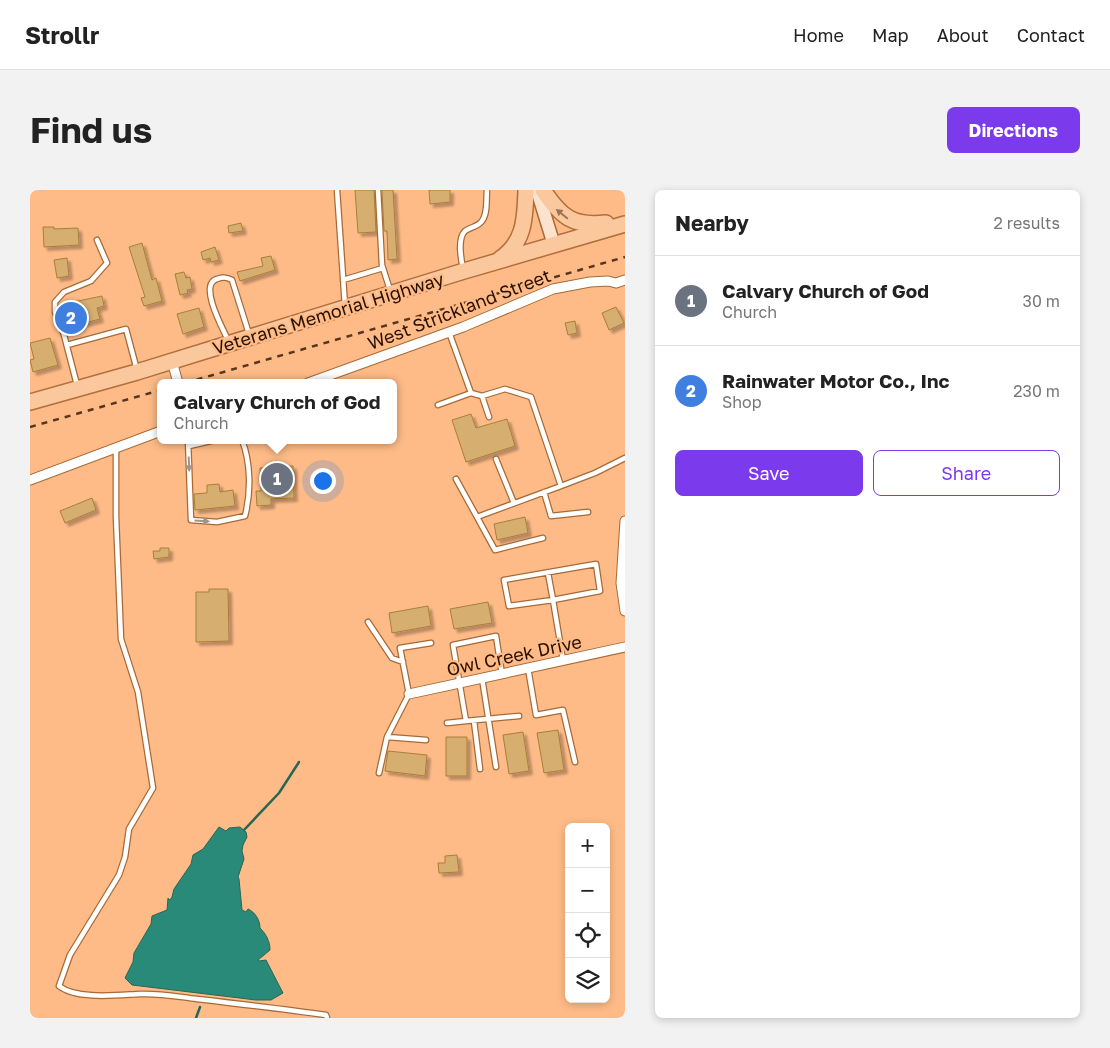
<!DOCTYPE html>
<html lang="en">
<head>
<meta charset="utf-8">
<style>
  body { margin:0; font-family:"Golos Text",sans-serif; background:#f2f2f2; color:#222 }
  .controls { position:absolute; right:15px; bottom:15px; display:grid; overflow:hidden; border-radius:8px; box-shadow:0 2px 8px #0003 }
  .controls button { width:45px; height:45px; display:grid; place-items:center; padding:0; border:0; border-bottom:1px solid #e0e0e0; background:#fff; color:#222; font:25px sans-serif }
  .you { position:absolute; left:292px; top:290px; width:18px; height:18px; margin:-12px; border:4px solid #fff; border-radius:50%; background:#1a73e8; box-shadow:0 0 0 8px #1a73e833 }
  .badge { display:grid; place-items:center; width:32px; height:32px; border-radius:50%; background:#7c3aed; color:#fff; font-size:16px; font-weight:700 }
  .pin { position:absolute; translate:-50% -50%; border:2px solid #fff; box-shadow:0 1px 5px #0006 }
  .popup { position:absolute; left:127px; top:189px; width:240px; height:65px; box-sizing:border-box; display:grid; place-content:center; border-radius:8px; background:#fff; filter:drop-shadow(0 1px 4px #0005); font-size:16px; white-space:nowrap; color:#767676 }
  .popup b { font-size:19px; color:#222 }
  .popup::after { content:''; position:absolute; left:50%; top:100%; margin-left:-10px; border:10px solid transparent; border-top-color:#fff }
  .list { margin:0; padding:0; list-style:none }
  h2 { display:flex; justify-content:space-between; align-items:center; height:65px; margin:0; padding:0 20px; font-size:21px }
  h2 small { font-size:16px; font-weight:400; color:#767676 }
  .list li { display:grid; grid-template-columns:32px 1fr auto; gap:15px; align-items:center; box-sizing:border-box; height:90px; padding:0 20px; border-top:1px solid #e0e0e0 }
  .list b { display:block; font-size:19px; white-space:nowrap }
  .list p { margin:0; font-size:16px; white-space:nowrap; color:#767676 }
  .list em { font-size:16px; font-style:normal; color:#767676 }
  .actions { display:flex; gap:10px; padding:15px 20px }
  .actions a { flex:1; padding:11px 0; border:1px solid #7c3aed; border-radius:8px; text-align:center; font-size:18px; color:#7c3aed }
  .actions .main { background:#7c3aed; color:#fff }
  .icon { flex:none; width:28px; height:28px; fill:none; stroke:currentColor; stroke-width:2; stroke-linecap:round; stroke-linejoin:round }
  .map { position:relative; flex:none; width:595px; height:828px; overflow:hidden; border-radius:8px }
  header { display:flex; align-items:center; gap:30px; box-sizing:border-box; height:70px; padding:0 25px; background:#fff; border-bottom:1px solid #e0e0e0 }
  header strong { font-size:24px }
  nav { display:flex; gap:28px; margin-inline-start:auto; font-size:18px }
  .intro { display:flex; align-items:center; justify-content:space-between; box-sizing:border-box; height:120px; padding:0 30px }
  h1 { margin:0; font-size:35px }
  .button { padding:12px 22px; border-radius:8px; background:#7c3aed; color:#fff; font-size:18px; font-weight:700 }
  main { display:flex; gap:30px; padding:0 30px }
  aside { flex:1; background:#fff; border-radius:8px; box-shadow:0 2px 8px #0003 }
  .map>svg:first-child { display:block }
  .water { fill:#298a79; stroke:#296655 }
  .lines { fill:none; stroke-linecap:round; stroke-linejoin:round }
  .stream { stroke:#296655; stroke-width:2.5 }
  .building { fill:#d5ae70; stroke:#a97f37; filter:url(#shadow) }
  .service-casing { stroke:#a76a36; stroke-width:7 }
  .minor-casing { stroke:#a76a36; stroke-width:11 }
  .secondary-casing { stroke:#a76a36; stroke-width:15 }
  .primary-casing { stroke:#b06f3c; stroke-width:18 }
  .service { stroke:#fff; stroke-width:4.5 }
  .minor { stroke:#fff; stroke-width:9 }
  .secondary { stroke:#fde3ce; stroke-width:12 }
  .primary { stroke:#fbc79d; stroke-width:15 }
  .rail { stroke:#58361e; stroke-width:2.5; stroke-dasharray:6 6; stroke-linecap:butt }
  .oneway { fill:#9c7556 }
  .oneway2 { fill:#9f948c }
  .labels { text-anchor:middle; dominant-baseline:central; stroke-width:4.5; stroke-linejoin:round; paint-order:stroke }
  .street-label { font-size:18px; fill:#291100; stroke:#febb87 }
</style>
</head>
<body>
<header>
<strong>Strollr</strong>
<nav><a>Home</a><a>Map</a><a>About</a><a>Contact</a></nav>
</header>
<div class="intro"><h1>Find us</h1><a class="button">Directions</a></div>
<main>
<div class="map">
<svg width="595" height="828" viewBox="0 0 595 828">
  <defs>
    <filter id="shadow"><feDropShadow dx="3.5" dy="3.5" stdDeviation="1" flood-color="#0004"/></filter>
  </defs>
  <rect width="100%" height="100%" fill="#febb87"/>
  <path class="water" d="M189 637 196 641 199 638 210 637 216 642 217 647 213 655 212 661 214 669 208 687 209 689 212 720 216 722 218 719C225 722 230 730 230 738 236 744 240 751 240 760L228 770 229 771 236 770 253 803 241 810H226L102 795 95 788 103 772 104 763 121 734 122 726 137 720 138 708 140 710 142 707 144 699 161 674 163 665 173 659Z"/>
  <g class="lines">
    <path class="stream" d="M214 640 249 603 269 572
      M166 828 170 817"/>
  </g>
  <path class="building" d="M325 0H344L346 42 328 43Z
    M352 0H363L367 69 358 70 357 41H354Z
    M399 0H420V12L400 14Z
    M211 33 213 41 199 43 198 36Z
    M13 37H24V39L48 38 49 55 14 57Z
    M112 53 122 90 126 88 132 111 114 116 111 108 115 107 99 57Z
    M185 57 189 70 181 72 180 68 173 70 171 62Z
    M241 66 245 80 210 91 207 82 233 76 231 68Z
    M37 68 39 86 27 88 24 70Z
    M154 82 156 88 160 87 162 99 157 100 158 103 150 105 145 84Z
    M72 106 74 116 67 118 70 129 51 134V137L37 141 29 115Z
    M586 117 594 133 579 140 572 123Z
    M169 118 174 137 153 144 147 124Z
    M545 131 547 143 538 145 535 133Z
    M20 148 28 175 3 182 0 170 4 169 0 153Z
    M441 224 446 238 477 229 485 256 436 272 422 230Z
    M263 276 264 308 241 309V315L227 316 226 301H231L230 278Z
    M189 294 190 302 203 300 205 316 165 320 164 304 177 303V295Z
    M62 308 66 320 35 333 30 321Z
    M495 327 498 343 467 350 464 334Z
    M130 358H139V367L124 369 123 361H130Z
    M179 399H198L199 451 166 452V402H179Z
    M458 412 462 433 424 439 420 419Z
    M398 416 401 436 362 443 359 423Z
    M528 540 534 580 514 583 507 543Z
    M493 542 499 581 479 584 473 545Z
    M416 547H437V586H416Z
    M358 561 397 565 395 586 355 581Z
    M427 665 429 682 409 683 408 673H415V666Z"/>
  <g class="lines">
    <g class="service-casing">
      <path id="service" d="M307 0 315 116
        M348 0 352 75 360 100
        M433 79C431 69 427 49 435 41 440 37 448 37 452 31 458 23 456 10 457 0
        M313 90 353 78
        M419 142 441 203 452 206 459 227
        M198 150C193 139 168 94 187 89 193 87 196 87 202 90L219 144
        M37 155 96 139 107 180
        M47 195 34 145 25 122V112L34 102 61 91 77 73 67 50
        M452 206 475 199 501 207 531 296 565 283 595 268
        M408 215 441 203
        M158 250 161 330 187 332 215 326C221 303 221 273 212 250
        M159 256 185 250
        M86 258V327L91 449 108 502 123 598 99 639 95 667 89 685 40 765 29 796C47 810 88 805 110 804 129 803 149 807 167 809 210 814 253 819 296 825L297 828
        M466 269 484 313
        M426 289 447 327
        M514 302 521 326 558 322
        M513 348 465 360 447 327 531 296
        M518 383 523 410 479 416 474 390 566 374 570 401 523 410 533 470
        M338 432 362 468 373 472
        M498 478 506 525 533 520 545 572
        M452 488 466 577
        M436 531 489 526
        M444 531 450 579
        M417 533 436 531 423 455 466 446 472 484
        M396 550 357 547 379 504 370 458 401 453
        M349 583 357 547"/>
    </g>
    <g class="minor-casing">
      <path id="minor" d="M142 171 148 193
        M278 193 433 137 523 99 560 92 578 91 586 93 595 90
        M0 290 131 241
        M595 331 591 393 595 421
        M379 504 595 457"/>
    </g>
    <g class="secondary-casing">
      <path id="secondary" d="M507 0 524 55"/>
    </g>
    <g class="primary-casing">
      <path id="primary" d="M513 0C531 27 543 37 576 33
        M470 69C495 52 495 28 496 0
        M0 212 107 182 434 81 595 34"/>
    </g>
    <use href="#service" class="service"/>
    <use href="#minor" class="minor"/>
    <use href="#secondary" class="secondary"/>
    <use href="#primary" class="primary"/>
    <path class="rail" d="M155 193 595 67
      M0 237 131 200"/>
  </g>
  <defs><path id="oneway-solid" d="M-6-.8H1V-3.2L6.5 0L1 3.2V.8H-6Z" transform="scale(1.25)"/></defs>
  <use class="oneway" href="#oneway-solid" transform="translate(532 24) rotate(-141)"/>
  <g class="oneway2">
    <use href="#oneway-solid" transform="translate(159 274) rotate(88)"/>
    <use href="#oneway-solid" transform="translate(172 331) rotate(4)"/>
  </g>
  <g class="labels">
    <g class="street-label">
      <text transform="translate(429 119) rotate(-21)">West Strickland Street</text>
      <text transform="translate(298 123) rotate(-17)">Veterans Memorial Highway</text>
      <text transform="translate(484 465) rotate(-12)">Owl Creek Drive</text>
    </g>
  </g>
</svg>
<div class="controls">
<button>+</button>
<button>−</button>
<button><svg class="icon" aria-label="locate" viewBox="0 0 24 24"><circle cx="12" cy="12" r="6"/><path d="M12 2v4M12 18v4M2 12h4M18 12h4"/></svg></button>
<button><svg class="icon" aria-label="layers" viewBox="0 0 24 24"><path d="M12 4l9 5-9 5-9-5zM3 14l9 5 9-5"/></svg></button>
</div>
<div class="you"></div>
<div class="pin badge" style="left:247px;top:289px;background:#6b7280">1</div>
<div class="popup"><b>Calvary Church of God</b>Church</div>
<div class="pin badge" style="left:41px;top:128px;background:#3f7fe0">2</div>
</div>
<aside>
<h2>Nearby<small>2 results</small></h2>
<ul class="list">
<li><span class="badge" style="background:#6b7280">1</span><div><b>Calvary Church of God</b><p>Church</p></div><em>30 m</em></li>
<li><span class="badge" style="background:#3f7fe0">2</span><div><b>Rainwater Motor Co., Inc</b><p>Shop</p></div><em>230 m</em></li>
</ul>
<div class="actions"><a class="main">Save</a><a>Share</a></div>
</aside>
</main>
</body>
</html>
